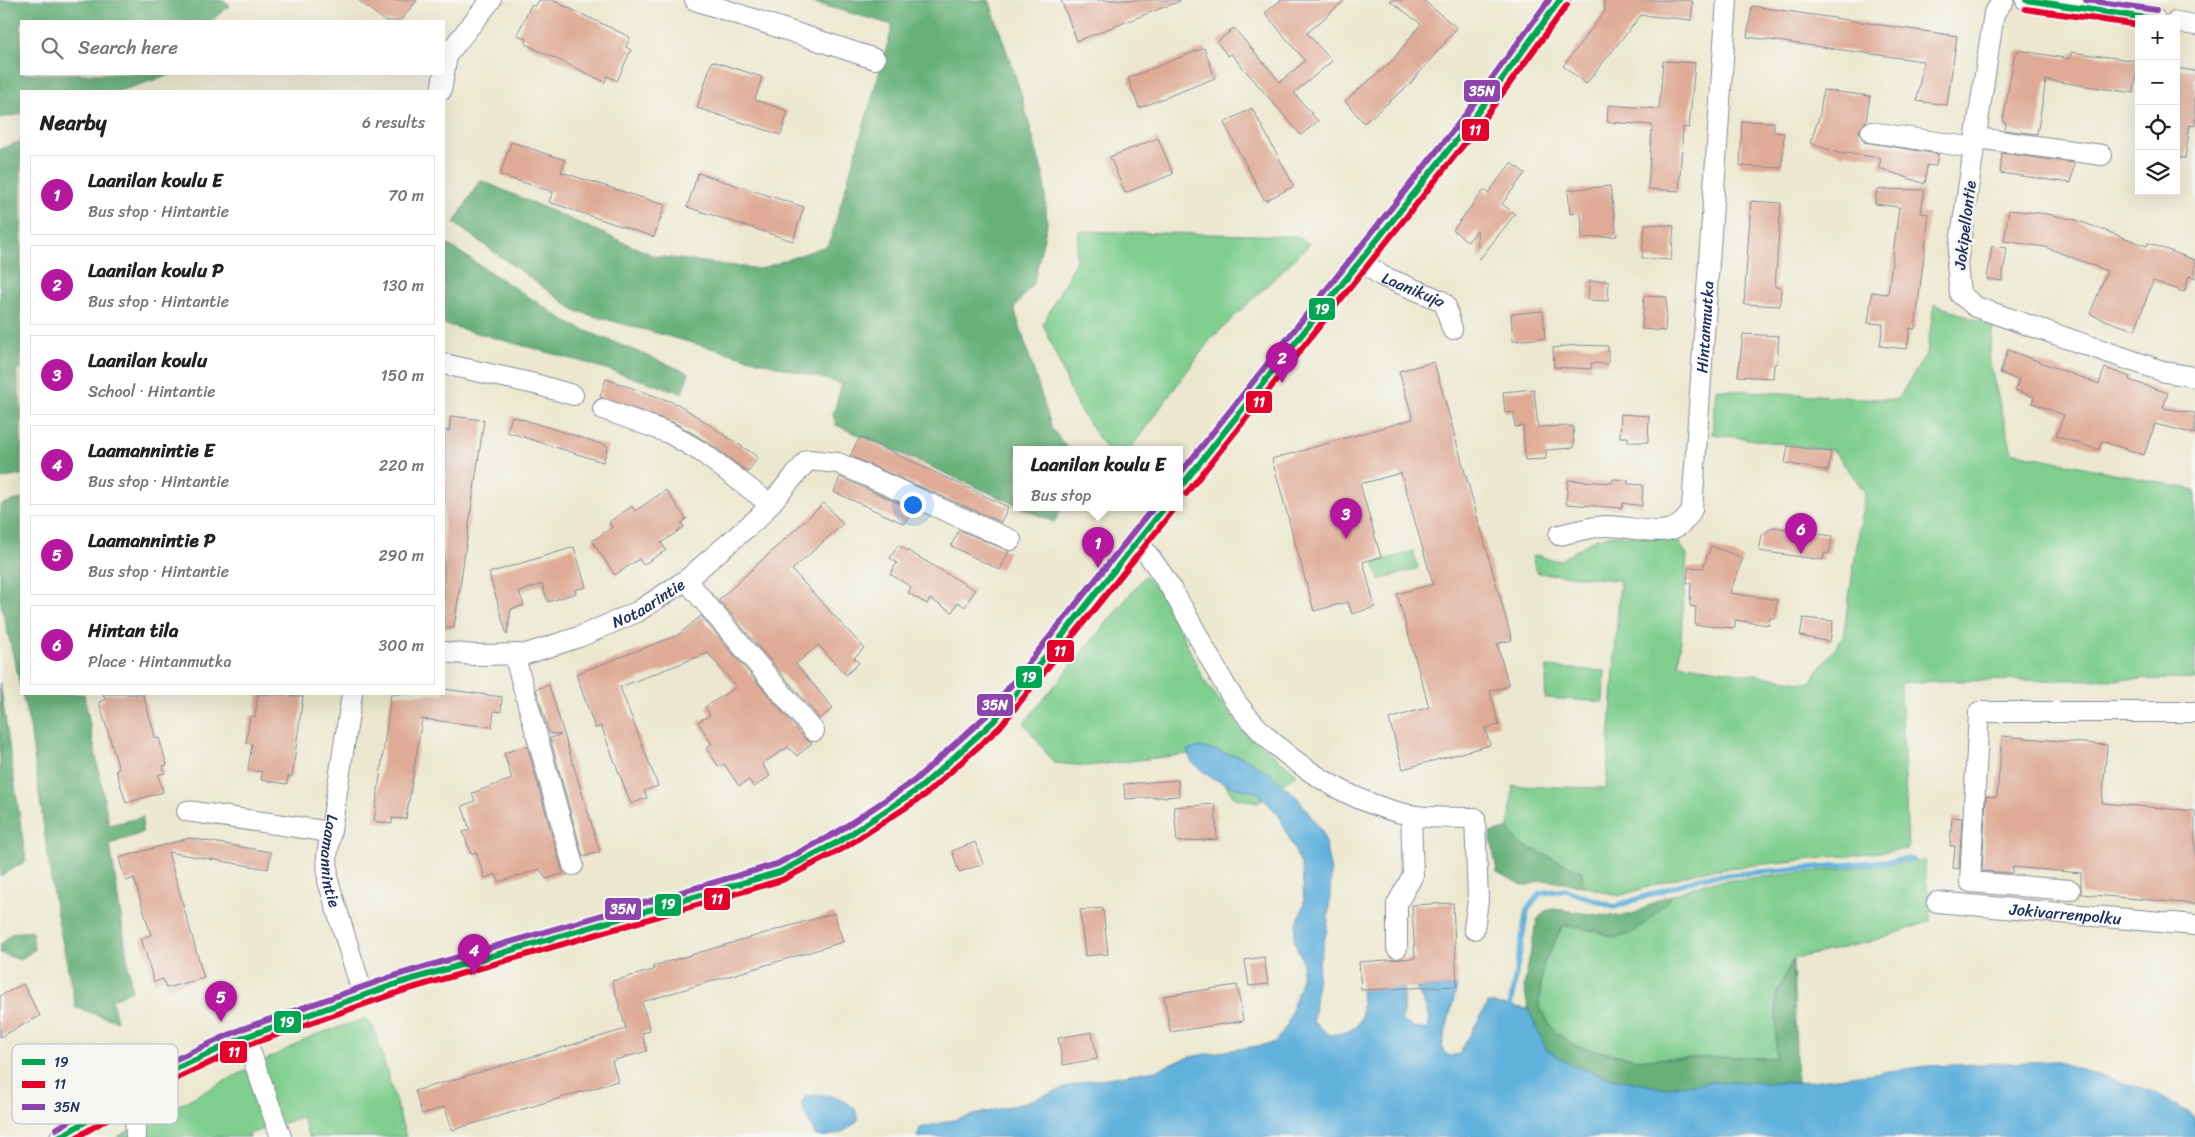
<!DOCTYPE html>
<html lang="en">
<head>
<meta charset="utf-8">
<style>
  body { margin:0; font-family:Sriracha,sans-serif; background:#f2f2f2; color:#222 }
  .controls { position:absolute; right:15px; top:15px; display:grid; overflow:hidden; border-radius:0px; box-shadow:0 5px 20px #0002 }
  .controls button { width:45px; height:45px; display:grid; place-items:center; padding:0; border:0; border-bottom:1px solid #e0e0e0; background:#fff; color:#222; font:25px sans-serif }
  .you { position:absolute; left:912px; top:504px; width:18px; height:18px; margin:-12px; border:4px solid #fff; border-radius:50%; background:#1a73e8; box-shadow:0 0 0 8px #1a73e833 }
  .badge { display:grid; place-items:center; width:32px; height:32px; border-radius:50%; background:#b5179e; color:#fff; font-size:16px; font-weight:700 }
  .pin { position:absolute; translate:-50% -41px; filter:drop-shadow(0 1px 2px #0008) }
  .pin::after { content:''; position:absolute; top:26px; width:18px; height:15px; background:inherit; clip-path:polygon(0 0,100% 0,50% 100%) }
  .popup { position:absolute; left:1013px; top:446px; width:170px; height:65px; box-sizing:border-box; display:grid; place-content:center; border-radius:0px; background:#fff; filter:drop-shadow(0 1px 4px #0005); font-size:16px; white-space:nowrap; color:#767676 }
  .popup b { font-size:19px; color:#222 }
  .popup::after { content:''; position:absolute; left:50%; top:100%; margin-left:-10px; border:10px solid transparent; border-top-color:#fff }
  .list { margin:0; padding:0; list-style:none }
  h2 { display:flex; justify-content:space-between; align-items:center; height:65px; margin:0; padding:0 20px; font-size:21px }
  h2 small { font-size:16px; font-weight:400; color:#767676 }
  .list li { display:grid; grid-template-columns:32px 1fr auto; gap:15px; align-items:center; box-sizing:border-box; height:80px; margin:0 10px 10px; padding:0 10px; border:1px solid #e0e0e0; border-radius:0px }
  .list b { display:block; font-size:19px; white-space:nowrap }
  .list p { margin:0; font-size:16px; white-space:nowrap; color:#767676 }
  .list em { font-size:16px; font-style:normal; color:#767676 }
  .icon { flex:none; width:28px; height:28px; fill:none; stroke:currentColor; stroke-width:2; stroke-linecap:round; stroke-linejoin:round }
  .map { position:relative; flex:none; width:2195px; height:1137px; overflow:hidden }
  .search { position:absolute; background:#fff; box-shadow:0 5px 20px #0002; left:20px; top:20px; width:425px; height:55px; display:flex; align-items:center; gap:12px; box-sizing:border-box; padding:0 18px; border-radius:0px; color:#767676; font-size:19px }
  .panel { position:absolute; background:#fff; box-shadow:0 5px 20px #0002; left:20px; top:90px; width:425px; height:605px; border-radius:0px }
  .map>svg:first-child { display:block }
  .green { fill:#7fce8e; stroke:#4d7e76 }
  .forest { fill:#67b179; stroke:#41706c }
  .water { fill:#61b1dc; stroke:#3e709d }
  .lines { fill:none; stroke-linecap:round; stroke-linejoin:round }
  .stream { stroke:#61b1dc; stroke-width:5.5 }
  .building { fill:#dfab96 }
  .minor-casing { stroke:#848c96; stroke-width:22 }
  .minor { stroke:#fff; stroke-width:20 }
  .bus-1-casing { stroke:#f6f6f2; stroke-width:10 }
  .bus-2-casing { stroke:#f6f6f2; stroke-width:10 }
  .bus-3-casing { stroke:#f6f6f2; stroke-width:10 }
  .bus-1 { stroke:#00a651; stroke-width:6 }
  .bus-2 { stroke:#e4002b; stroke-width:6 }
  .bus-3 { stroke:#8e44ad; stroke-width:6 }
  .labels { text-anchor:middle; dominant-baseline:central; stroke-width:5; stroke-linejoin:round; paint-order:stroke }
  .street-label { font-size:16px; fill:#1b2f5e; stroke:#f6f6f2 }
  .key { fill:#f6f6f2; stroke:#b4bac6; stroke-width:1 }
  .key-label { font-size:14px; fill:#1b2f5e }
  .line-badge { stroke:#f6f6f2; stroke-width:2 }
  .badge-label { font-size:14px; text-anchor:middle; font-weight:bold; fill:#fff }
</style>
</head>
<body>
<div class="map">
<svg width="2195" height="1137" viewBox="0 0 2195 1137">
  <rect width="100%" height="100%" fill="#f6f6f2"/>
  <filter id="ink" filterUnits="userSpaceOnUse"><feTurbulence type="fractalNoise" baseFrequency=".02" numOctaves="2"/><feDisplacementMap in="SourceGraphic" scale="10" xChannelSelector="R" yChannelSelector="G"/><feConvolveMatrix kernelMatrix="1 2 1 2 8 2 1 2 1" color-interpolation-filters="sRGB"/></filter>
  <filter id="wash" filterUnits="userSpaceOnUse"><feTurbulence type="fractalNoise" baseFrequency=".0096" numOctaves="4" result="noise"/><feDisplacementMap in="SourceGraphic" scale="20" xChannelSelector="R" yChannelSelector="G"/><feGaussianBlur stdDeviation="1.12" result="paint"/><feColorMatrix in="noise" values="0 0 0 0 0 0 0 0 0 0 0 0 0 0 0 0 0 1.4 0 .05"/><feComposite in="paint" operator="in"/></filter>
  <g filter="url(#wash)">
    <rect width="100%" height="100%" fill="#ece8cf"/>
    <path class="green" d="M1079 231 1295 236 1310 244 1210 340 1130 449H1106L1077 406 1043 324 1075 263Z
      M1934 304 1993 326 1989 361 2012 452 2195 490V679L1936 681 1901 683 1908 849 1700 871 1619 896 1584 886 1581 871 1518 843 1509 828 1513 786 1606 788 1620 580 1537 573 1532 557 1539 555 1550 560H1560L1597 538 1612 535 1677 539 1687 555 1679 664 1809 683 1843 637 1865 492 1834 451 1712 434 1716 389 1897 400 1927 353Z
      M1413 551 1418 568 1379 580 1374 563Z
      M1145 576 1166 599 1203 679 1242 729 1297 774 1258 802 1234 798 1205 752 1089 766 1054 763 1024 723Z
      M1547 667 1605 671 1603 702 1545 698Z
      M1924 860 1931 921 1869 942 1793 959 1776 995 1777 1058 1734 1057 1637 1059 1575 1046 1554 1031 1539 1006 1543 965 1563 925 1596 931 1615 938 1631 934 1649 920 1673 895 1704 883Z
      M365 1019 374 1028 406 1137H309L302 1117 249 1134 250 1137H117L312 1036Z"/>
    <path class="forest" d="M0 0H221L230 5 211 21H21V74H173L119 91H21V114L0 118Z
      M804 0H989L1019 87 1044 178 1047 224 1034 282 1014 308 1052 429 1068 449H1017V505L836 425 833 415 842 384 576 311 454 223 480 180 655 256 760 269 829 245 893 25Z
      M21 141V368L16 370 21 408V475L0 479V149Z
      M444 242 572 325 689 373 682 393 590 364 444 324Z
      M21 499V689L0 599V505Z
      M1020 507H1063L1054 522Z
      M0 683 26 861 0 876Z
      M22 694H84L109 825 143 817 142 833 110 844 132 990 112 1000 117 1021 76 1008 54 901 30 727Z
      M1509 828 1518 843 1581 871 1584 886 1544 880 1529 885H1522L1497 872 1490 833Z
      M1673 895 1649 920 1631 934 1615 938 1596 931 1563 925 1543 965 1539 1006 1554 1031 1575 1046 1637 1059 1734 1057 1776 1058V995L1793 959 1797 1083 1712 1082 1661 1088 1605 1076 1570 1065 1546 1049 1528 1009 1524 985 1537 920 1545 911 1553 909C1576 911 1613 920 1635 913 1648 908 1659 896 1673 895Z
      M32 931 34 950 20 960 0 953V945L12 933Z"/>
    <path class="water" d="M1200 747 1243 757 1269 773 1298 798 1323 833 1331 872 1330 900 1327 930 1319 962 1313 1022 1330 1035C1363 1031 1364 1020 1361 990L1403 987V1021L1413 1027 1427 1030C1433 1016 1422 1000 1416 988L1457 986 1442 1046 1444 1052 1450 1056 1459 1054 1488 1003 1528 1009 1546 1049 1570 1065 1605 1076 1661 1088 1712 1082 1797 1083 1928 1066 2055 1061 2154 1093 2195 1116V1137H917L920 1128 1020 1104 1082 1082 1157 1070 1189 1057 1275 1043 1287 1025 1300 985 1303 962 1294 940 1296 925 1304 904 1302 867 1279 815 1257 792 1236 788 1212 778 1192 763 1187 750Z
      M819 1094 837 1097 855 1108 858 1120C845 1133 836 1137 816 1136L801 1105 805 1097Z"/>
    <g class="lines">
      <path class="stream" d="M1510 1007 1527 910 1540 893 1566 890 1614 907 1702 877 1913 859"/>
    </g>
    <g id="blocks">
      <path class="building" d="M358 0H417L400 21H385Z
        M539 0H552L630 37 626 47 631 50 617 81 607 76 605 82 525 44 527 39 517 35 531 5 535 7Z
        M1061 0H1180V1L1077 41Z
        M1281 0H1345L1307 33 1332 61 1294 93 1318 121 1301 135 1231 54 1228 56 1217 42 1234 28 1280 82 1305 61 1265 13Z
        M1389 0H1423L1457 28 1409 85 1364 123 1345 101 1392 61 1421 24Z
        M1604 0H1689L1693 2 1691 20 1641 15 1586 84 1563 66 1605 11Z
        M1752 6 1957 36 1947 105 1917 101 1923 61 1747 37Z
        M1204 48 1215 78 1139 108 1128 78Z
        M2018 50 2070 59 2071 52 2138 61 2134 93 2046 80 2037 134 2005 130 2006 123 2003 122 2015 52H2018Z
        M712 61 762 77 755 100 788 111 781 135 697 108Z
        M1663 61 1695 63 1689 128 1683 127 1679 191 1648 189 1652 125 1607 122 1608 105 1659 109Z
        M2176 68 2195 71V126L2190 125 2185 158 2176 157Z
        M1823 90 1870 96 1866 121 1859 131 1864 142 1938 154 1936 166 1927 165 1925 184 1879 168 1881 158 1845 153 1844 155 1810 143 1820 115Z
        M1252 108 1294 186 1265 201 1224 123Z
        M1742 121 1774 122V132L1784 133 1782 168 1740 166Z
        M1158 138 1173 174 1125 193 1110 157Z
        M511 142 565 160 561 172 665 205 654 237 549 202 553 192 500 175Z
        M2002 153 2074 163 2071 183 2000 173Z
        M1511 163 1525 173 1502 204 1515 214 1479 260 1477 230 1468 242 1453 230 1484 190 1488 193Z
        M698 173 804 207 793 241 687 207Z
        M1610 186 1617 236 1582 238 1581 213 1570 214 1568 190Z
        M1877 189 1924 190 1921 213 1929 214 1915 329 1910 328 1907 349 1880 346 1883 324 1868 323 1872 292 1888 294 1899 207 1875 204Z
        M1751 201 1781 203 1775 287 1781 288 1780 306 1744 304Z
        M2009 210 2047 214 2076 220 2147 246 2148 243 2195 260V278L2189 276 2184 292 2153 281 2135 330 2110 322 2090 314 2107 271 2045 247 2004 241Z
        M1645 224 1674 226 1671 260 1642 258Z
        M1992 246 2007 248 2002 281 1987 279Z
        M1589 281H1609L1608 301 1588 300Z
        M1644 296 1667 297 1665 331 1642 329Z
        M1543 311 1545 338 1513 341 1511 314Z
        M1743 334 1779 336 1777 364H1774L1773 378 1738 376Z
        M1575 345 1608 346V364L1591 363V369L1554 367 1553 348Z
        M2008 350 2099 384 2105 368 2130 377 2129 380 2168 393 2163 408 2195 413V434L2155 424 2144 455 2102 441 2099 450 2056 436 2064 415 2032 403 2034 397 2015 390 2019 380 2000 373Z
        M1434 362 1512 640 1497 644 1509 686 1490 691 1499 725 1485 728 1490 745 1403 769 1389 719 1429 707 1397 594 1433 584 1401 473 1360 484 1381 557 1363 562 1375 607 1352 614 1348 602 1314 611 1272 459 1413 419 1399 371Z
        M606 379 678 404 758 457 748 472 709 443 675 423 600 397Z
        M1534 389 1538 427 1573 426 1574 448 1546 450V459L1525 460 1523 426 1515 427 1514 412 1505 413 1503 392Z
        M1621 414 1649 416 1648 442H1628V437H1620Z
        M451 416 484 420 454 628H444V430L449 431Z
        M512 416 608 446 603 462 507 432Z
        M860 437 1008 507 1001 522 850 456Z
        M1788 446 1831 452 1828 471 1785 463Z
        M840 477 912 509 905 524 834 492Z
        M1613 479 1628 480V484L1643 485 1642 506 1623 503 1622 508 1566 504 1568 480 1612 483Z
        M666 490 686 519 681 523 684 527 661 543 666 550 643 565 639 559 615 575 592 541 612 527 609 522 632 506 635 511Z
        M824 503 843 524 792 570 864 648 854 658 859 663 846 675 818 645 796 664 833 708 820 719 719 600Z
        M1773 527 1832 536 1829 554 1824 553 1823 560 1759 551 1762 535Z
        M959 530 1009 551 1000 570 951 546Z
        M898 545 975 590 965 607 958 602 952 612 930 599 927 604 908 593 911 587 890 574 897 563 890 558Z
        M1711 546 1743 558 1730 593 1777 600 1775 618H1770L1769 625 1735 620V628L1695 625 1696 607 1690 606 1691 583H1687L1688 567 1703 568Z
        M574 547 586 587 575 590 576 593 548 602 542 584 519 592 524 605 511 609 507 635 489 573Z
        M701 616 805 739 812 743 797 756 788 747 762 764 770 776 754 787 749 780 739 786 724 764 719 767 706 748 712 744 698 722 710 715 705 707 736 687 708 653 620 687 658 786 644 791 647 798 631 804 601 726 595 728 576 674 678 635Z
        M1803 618 1833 621 1830 642 1800 636Z
        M549 685 600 852 583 857 550 738 561 735 549 733 536 689Z
        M444 689 502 697 501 712 494 711 492 727 422 719 406 819 392 818V824L374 821 391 694H444Z
        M103 694H143L156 739 159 738 167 765 163 766 165 773 158 775 163 792 126 803 116 770 119 769 99 702 105 700Z
        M258 694 303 696 292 777 288 776 287 784 261 780 262 772 248 770 252 744 246 743 250 716 255 717Z
        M2002 736 2107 745 2102 803 2195 811V904L2081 894V873L2013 867 2012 873 1982 871 1986 796 1997 797Z
        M527 746 563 874 546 879 540 869 499 882 496 874 485 878 476 852 471 854 463 832 470 830 462 806 475 801 472 793 512 779 504 753Z
        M1178 780 1179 796 1125 799 1124 784Z
        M1215 804 1217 839 1177 842 1174 807Z
        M1952 817 1962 818 1959 869 1953 868 1955 846H1950Z
        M189 838 271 852 268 869 168 852 204 978 166 988 163 979 154 982 141 938 151 935 134 878 126 881 119 858Z
        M975 842 983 864 959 872 952 851Z
        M1453 903 1457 986 1361 990 1359 962 1415 958 1412 905Z
        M1103 908 1108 954 1085 956 1080 910Z
        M834 913 843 942 642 1002 650 1031 642 1033 647 1051 612 1061 618 1081 452 1130 445 1107 422 1114 415 1091 626 1029 612 981 654 970 653 966Z
        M1264 957 1268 984 1249 986 1245 960Z
        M23 984 40 1016 0 1037V996Z
        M1237 985 1243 1021 1170 1032 1164 996Z
        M1092 1032 1097 1059 1063 1065 1058 1038Z"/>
    </g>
  </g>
  <g filter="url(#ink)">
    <use href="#blocks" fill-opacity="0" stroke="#848c96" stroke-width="1"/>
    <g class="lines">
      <g class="minor-casing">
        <g id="minor">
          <path d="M695 0 875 59"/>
          <path d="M2004 0 1994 13 1957 264 1960 294 1976 307 2165 372 2195 377"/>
          <path d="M2026 0 2155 19"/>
          <path d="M2176 22 2195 25"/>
          <path d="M441 91 447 55 491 0"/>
          <path d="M1871 132 1975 148"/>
          <path d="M1977 138 2102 155"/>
          <path id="s1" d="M1360 261 1382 276 1440 300 1445 304 1452 329"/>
          <path d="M444 364 535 384 573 395"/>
          <path d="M603 409 669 433 703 453 770 504"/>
          <path d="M1179 489 1470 123 1560 0"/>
          <path id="s2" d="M1559 535C1574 532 1590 527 1605 526 1636 525 1676 546 1692 509L1727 0"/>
          <path d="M1137 541C1175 585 1198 640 1228 690 1265 749 1341 801 1410 815 1431 819 1454 817 1475 818L1478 900 1474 929"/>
          <path d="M686 580 814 731"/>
          <path id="s3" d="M444 652 474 655 526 654 579 637 637 612 686 580 759 517 808 460 838 463 1011 540"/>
          <path d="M514 654 573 865"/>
          <path id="s4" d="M352 694 327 856 328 881 363 995"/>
          <path d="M187 811 330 832"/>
          <path d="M2070 890 1970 882 1979 712H2195"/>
          <path id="s5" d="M1937 902 2195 925"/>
          <path d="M1397 948V904L1413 875 1411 815"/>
          <path d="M245 1037 281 1137"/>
          <path d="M135 1116 136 1137"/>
          <path d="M60 1137 167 1073 245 1037 399 983 780 872C865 831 928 789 994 721L1165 507"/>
        </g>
      </g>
      <use href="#minor" class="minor"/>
      <g class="bus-1-casing">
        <path id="bus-1" d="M2026 0 2153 19
          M1179 489 1470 123 1560 0
          M60 1137 167 1073 245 1037 399 983 780 872 840 841 920 788 994 721 1165 507"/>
      </g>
      <g class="bus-2-casing">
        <path id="bus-2" d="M2025 9 2139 25
          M1186 494 1477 128 1567 5
          M77 1137 171 1081 248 1045 402 991 782 880 844 848 925 795 1000 727 1172 512"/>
      </g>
      <g class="bus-3-casing">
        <path id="bus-3" d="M2086 0 2156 10
          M1179 475 1463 118 1549 0
          M56 1129 163 1065 242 1029 397 975 777 864 836 833 914 781 987 715 1154 507"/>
      </g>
      <use href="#bus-1" class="bus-1"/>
      <use href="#bus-2" class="bus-2"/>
      <use href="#bus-3" class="bus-3"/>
    </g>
  </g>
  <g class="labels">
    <g class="street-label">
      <text transform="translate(1965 225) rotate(-83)">Jokipellontie</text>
      <text stroke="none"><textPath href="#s1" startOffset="61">Laanikuja</textPath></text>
      <text stroke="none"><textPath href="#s2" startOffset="326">Hintanmutka</textPath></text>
      <text stroke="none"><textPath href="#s3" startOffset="215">Notaarintie</textPath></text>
      <text stroke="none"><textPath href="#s4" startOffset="169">Laamannintie</textPath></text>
      <text stroke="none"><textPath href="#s5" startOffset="129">Jokivarrenpolku</textPath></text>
    </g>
  </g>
  <rect x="12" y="1044" width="166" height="80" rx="8" class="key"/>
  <rect x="22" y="1059" width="23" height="6" fill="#00a651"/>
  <rect x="22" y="1081" width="23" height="7" fill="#e4002b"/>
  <rect x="22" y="1104" width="23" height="6" fill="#8e44ad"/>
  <g class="key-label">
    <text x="54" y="1067">19</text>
    <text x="54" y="1089">11</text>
    <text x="54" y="1112">35N</text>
  </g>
  <g class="line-badge">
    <rect x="1463" y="79" width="38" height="24" rx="5" fill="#8e44ad"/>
    <rect x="1461" y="118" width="29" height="24" rx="5" fill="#e4002b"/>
    <rect x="1308" y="297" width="28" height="24" rx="5" fill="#00a651"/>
    <rect x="1245" y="390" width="28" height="24" rx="5" fill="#e4002b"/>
    <rect x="1046" y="639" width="29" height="24" rx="5" fill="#e4002b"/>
    <rect x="1015" y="665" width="28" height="24" rx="5" fill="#00a651"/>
    <rect x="976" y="693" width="38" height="24" rx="5" fill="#8e44ad"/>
    <rect x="703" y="887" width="28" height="24" rx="5" fill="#e4002b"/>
    <rect x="654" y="893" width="28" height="24" rx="5" fill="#00a651"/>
    <rect x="604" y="897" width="38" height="24" rx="5" fill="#8e44ad"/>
    <rect x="273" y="1010" width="29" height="24" rx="5" fill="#00a651"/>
    <rect x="219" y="1040" width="29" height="24" rx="5" fill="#e4002b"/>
  </g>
  <g class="badge-label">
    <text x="1482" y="96">35N</text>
    <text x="1475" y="135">11</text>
    <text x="1322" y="314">19</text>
    <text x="1259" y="407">11</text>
    <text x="1060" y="656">11</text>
    <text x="1029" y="682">19</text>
    <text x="995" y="710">35N</text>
    <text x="717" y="904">11</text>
    <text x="668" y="909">19</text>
    <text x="623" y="914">35N</text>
    <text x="287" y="1027">19</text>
    <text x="234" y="1057">11</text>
  </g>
</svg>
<div class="controls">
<button>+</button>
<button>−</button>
<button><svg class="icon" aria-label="locate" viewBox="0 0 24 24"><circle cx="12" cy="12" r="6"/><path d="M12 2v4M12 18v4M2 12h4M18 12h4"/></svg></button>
<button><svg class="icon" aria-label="layers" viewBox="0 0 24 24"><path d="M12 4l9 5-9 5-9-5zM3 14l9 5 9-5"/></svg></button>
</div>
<div class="you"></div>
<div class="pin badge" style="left:1098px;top:568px">1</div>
<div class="popup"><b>Laanilan koulu E</b>Bus stop</div>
<div class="pin badge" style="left:1282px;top:383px">2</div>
<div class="pin badge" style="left:1346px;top:539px">3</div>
<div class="pin badge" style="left:474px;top:975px">4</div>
<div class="pin badge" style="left:221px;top:1022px">5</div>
<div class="pin badge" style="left:1801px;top:554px">6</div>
<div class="search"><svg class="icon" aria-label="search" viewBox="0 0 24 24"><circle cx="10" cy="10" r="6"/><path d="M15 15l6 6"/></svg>Search here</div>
<section class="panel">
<h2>Nearby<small>6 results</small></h2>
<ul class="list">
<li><span class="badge">1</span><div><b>Laanilan koulu E</b><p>Bus stop · Hintantie</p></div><em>70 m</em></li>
<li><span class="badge">2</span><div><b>Laanilan koulu P</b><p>Bus stop · Hintantie</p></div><em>130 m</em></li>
<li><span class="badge">3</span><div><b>Laanilan koulu</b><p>School · Hintantie</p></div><em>150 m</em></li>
<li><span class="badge">4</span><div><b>Laamannintie E</b><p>Bus stop · Hintantie</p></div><em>220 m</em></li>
<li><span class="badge">5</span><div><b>Laamannintie P</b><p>Bus stop · Hintantie</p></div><em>290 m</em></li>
<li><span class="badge">6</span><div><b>Hintan tila</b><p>Place · Hintanmutka</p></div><em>300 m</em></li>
</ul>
</section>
</div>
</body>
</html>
